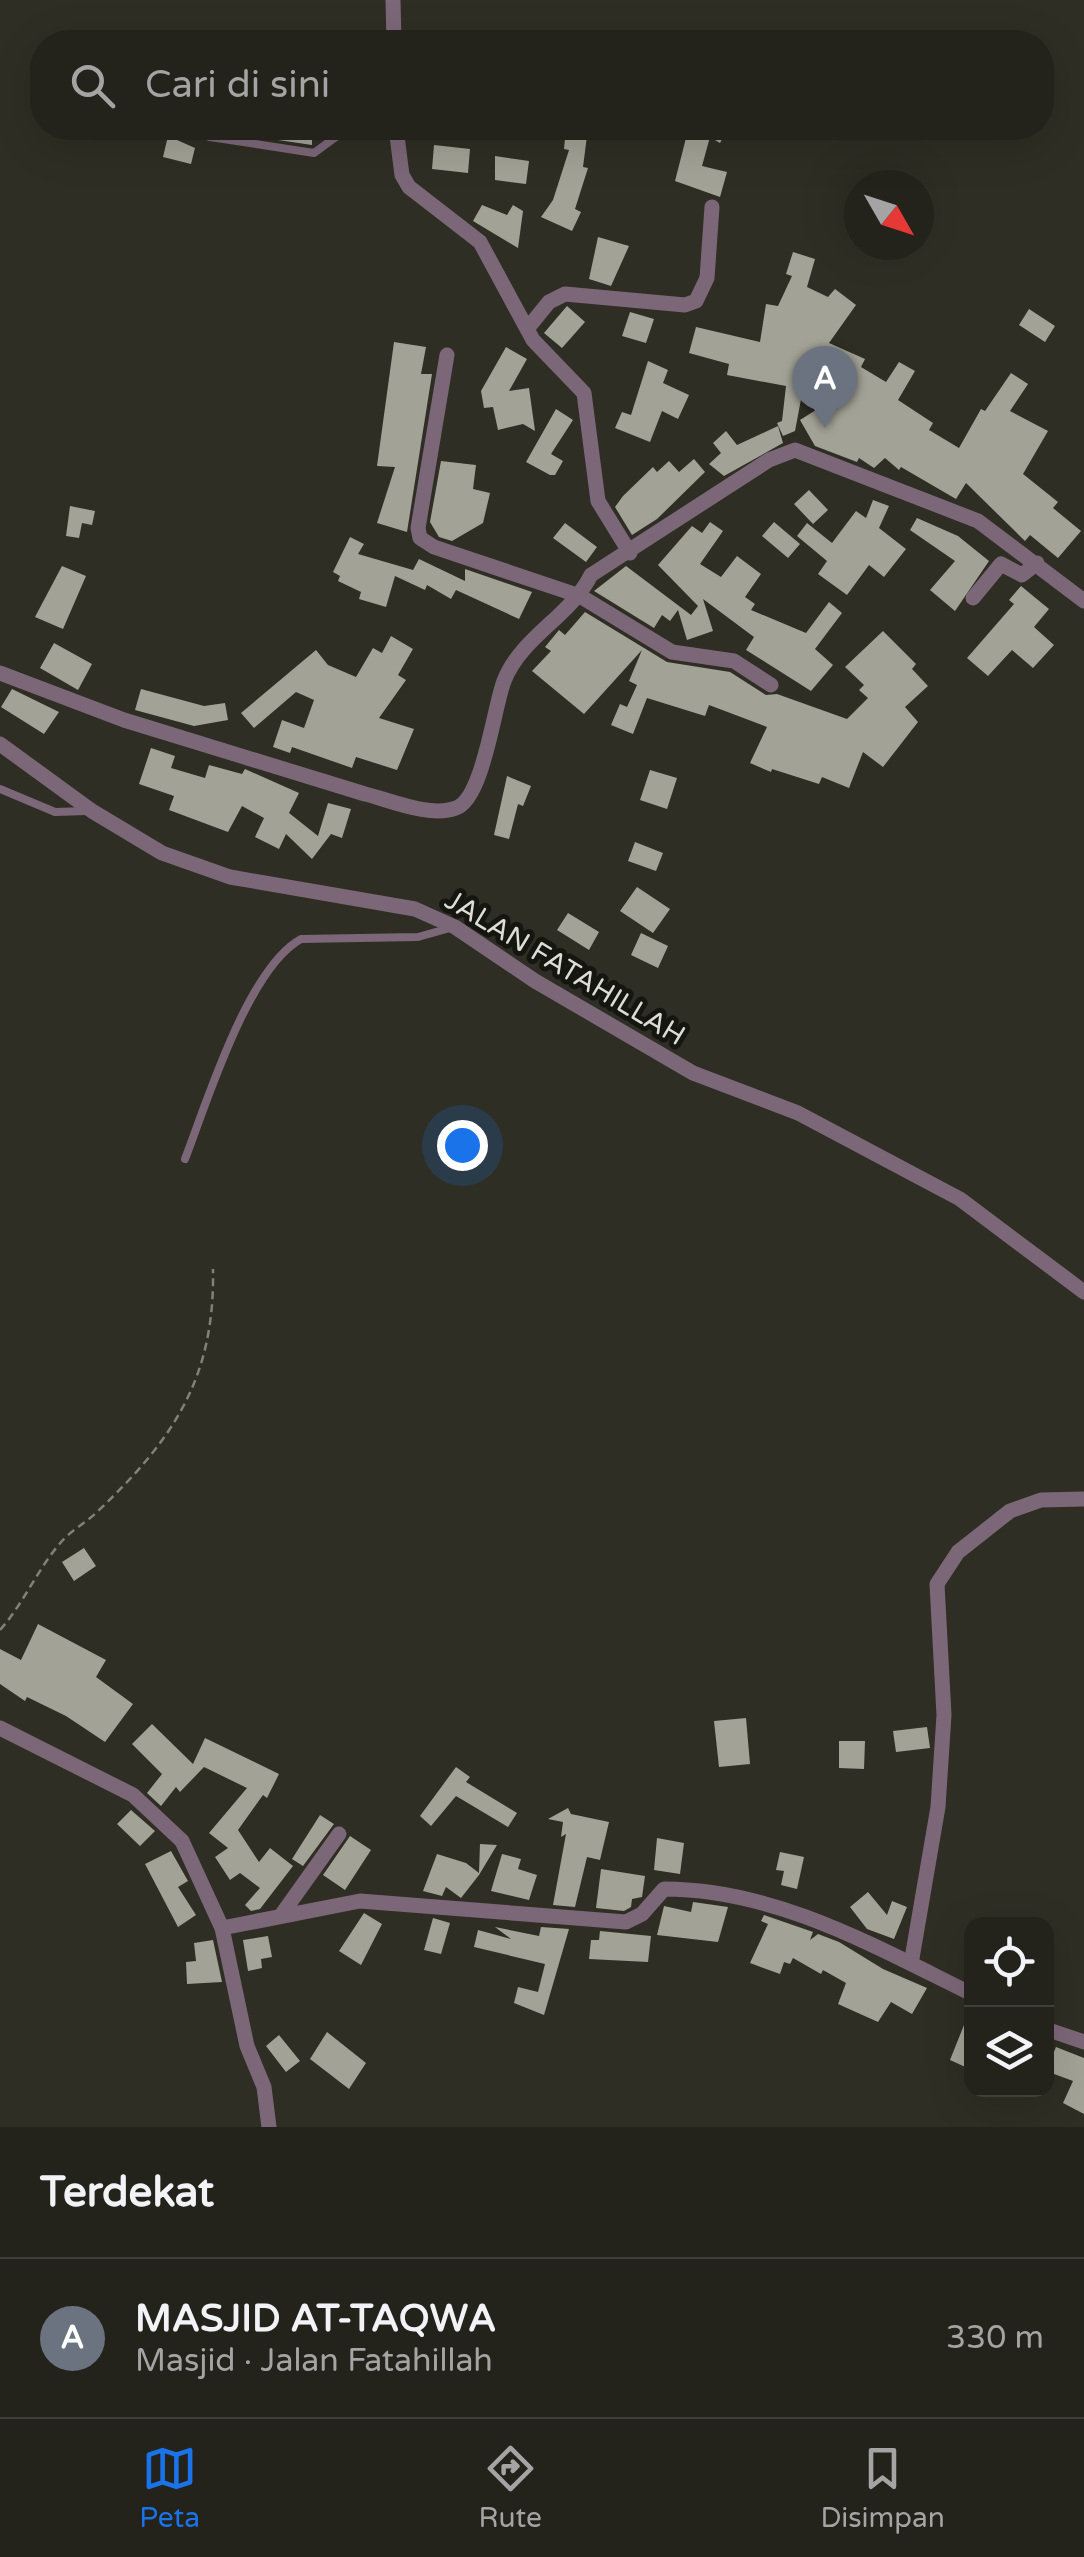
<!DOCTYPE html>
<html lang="id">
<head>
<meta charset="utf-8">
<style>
  body { margin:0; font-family:"Varela Round",sans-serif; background:#2f2f28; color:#f1f3f6 }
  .controls { position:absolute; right:30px; bottom:30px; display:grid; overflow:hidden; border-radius:20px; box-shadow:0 10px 40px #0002 }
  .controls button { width:90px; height:90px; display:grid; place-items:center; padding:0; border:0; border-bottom:2px solid #403f3a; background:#23221b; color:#f1f3f6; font:50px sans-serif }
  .compass { position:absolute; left:844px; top:170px; width:90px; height:90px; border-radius:50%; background:#23221b; box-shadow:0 10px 40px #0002; rotate:129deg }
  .you { position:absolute; left:462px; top:1145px; width:35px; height:35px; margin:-25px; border:8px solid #fff; border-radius:50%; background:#1a73e8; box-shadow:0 0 0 15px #1a73e833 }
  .badge { display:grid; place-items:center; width:65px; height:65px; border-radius:50%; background:#1a73e8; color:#fff; font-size:32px; font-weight:700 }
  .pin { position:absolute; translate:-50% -82px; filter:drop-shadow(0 2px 5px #0008) }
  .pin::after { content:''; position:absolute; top:52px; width:35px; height:30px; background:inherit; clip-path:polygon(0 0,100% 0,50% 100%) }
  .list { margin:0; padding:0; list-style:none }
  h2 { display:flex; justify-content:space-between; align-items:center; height:130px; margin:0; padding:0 40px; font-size:42px }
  h2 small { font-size:32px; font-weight:400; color:#a3a4a3 }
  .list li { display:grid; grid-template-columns:65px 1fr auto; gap:30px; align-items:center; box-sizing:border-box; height:160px; padding:0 40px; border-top:2px solid #403f3a }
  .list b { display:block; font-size:38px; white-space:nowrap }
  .list p { margin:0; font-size:32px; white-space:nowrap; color:#a3a4a3 }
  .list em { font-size:32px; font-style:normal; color:#a3a4a3 }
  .icon { flex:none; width:55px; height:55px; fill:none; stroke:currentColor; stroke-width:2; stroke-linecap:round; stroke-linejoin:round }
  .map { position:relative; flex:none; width:1084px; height:2127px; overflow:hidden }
  .search { position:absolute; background:#23221b; box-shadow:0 10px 40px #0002; left:30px; right:30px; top:30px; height:110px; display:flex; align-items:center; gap:25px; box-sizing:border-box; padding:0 35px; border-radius:40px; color:#a3a4a3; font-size:38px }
  .sheet { height:290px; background:#23221b }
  nav { display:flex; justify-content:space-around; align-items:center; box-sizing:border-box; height:140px; border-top:2px solid #403f3a; background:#23221b; font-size:28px; color:#a3a4a3 }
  nav a { display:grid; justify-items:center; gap:5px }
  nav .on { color:#1a73e8 }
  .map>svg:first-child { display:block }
  .building { fill:#a3a296 }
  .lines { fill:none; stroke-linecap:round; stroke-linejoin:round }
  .path { stroke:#818178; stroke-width:2.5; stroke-dasharray:8 5; stroke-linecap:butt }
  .lane { stroke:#7c6779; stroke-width:8 }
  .street { stroke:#7c6779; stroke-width:15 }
  .labels { text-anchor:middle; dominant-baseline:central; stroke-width:10; stroke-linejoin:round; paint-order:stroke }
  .street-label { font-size:28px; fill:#ddddd6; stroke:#161611 }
</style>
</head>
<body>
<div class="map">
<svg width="1084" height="2127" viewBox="0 0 1084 2127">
  <rect width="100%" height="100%" fill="#2f2e24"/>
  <path class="building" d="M231 128 312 129V145L230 133Z
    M566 128H588L583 167 588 168 575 209 581 212 572 231 541 217 553 200 569 150 564 149Z
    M690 128H728L720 143 710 137 702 166 727 172 720 197 675 181 686 138 695 140 699 132Z
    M168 136 195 148 191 164 163 157Z
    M434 145 470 149 468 173 432 169Z
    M495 156 529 161 526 184 495 180Z
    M482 205 507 215 513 205 523 211 518 248 473 221Z
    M598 237 629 246 611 286 589 279Z
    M793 252 815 259 807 287 828 297 835 289 856 305 829 343 865 359 861 367 886 382 899 362 915 371 898 400 933 423 929 430 959 448 981 409 985 411 1011 373 1028 384 1010 411 1048 431 1023 474 1058 502 1053 508 1081 531 1058 558 1030 535 1025 541 966 483 956 499 901 467 899 470 885 458 874 468 859 458 857 462 815 446 800 420 827 403 844 367 810 352 795 431 783 436 777 423 782 421 786 386 727 375 729 364 689 353 696 327 760 342 766 304 778 306 792 276 786 274Z
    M567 306 585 322 562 348 544 333Z
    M1029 309 1055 326 1045 342 1019 325Z
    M630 312 654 319 646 343 622 336Z
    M394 342 426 347 421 374H432L407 532 377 523 395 467 377 466Z
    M506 347 527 359 509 391 529 388 535 431 523 424 498 430 493 407 484 408 481 391Z
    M648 361 668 370 663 383 689 395 678 419 662 411 650 442 615 428 622 412 631 415Z
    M556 409 573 420 551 454 563 461 555 475H550L526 462Z
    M778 426 783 443 724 476 709 464 721 453 713 443 726 431 737 445Z
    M694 459 705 472 657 519 632 535 615 507 623 496 653 467 657 472 669 461 679 472Z
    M441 461 476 465 473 489 490 493 483 523 452 541 439 537 430 522Z
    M809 490 828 510 813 524 794 504Z
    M873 500 889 506 879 528 906 549 884 577 869 565 847 595 818 574 827 561 797 536 807 523 832 543 856 511 866 518Z
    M70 506 95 511 92 525 82 523 79 538 66 536Z
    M917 518 958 536 989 561 955 611 930 590 955 561 910 530Z
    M710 522 723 531 700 564 721 577 737 556 761 574 745 597 755 604 751 610 806 633 829 602 842 613 815 649 833 665 811 691 746 650 754 637 703 599 713 631 687 640 678 610 670 621 662 615 654 628 594 591 626 566 691 615 698 606 658 565 692 526 702 533Z
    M774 522 800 544 788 558 762 536Z
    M565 523 597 547 586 562 553 538Z
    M350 537 364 544 358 554 413 570 419 559 465 581V569L532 592 519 619 456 590 451 599 427 585 425 590 395 576 386 607 359 599 361 592 338 581 340 576 333 572Z
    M62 566 86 576 63 629 35 617Z
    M1021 586 1049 609 1034 627 1054 645 1033 668 1012 650 988 676 967 658 1014 604 1009 600Z
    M585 612 667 662 730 672 766 695 777 694 847 719 868 698 859 690 864 685 845 667 883 631 916 664 912 669 928 686 905 707 918 722 883 767 863 752 849 788 822 777 819 784 772 769 771 772 750 763 767 727 709 705 705 716 647 698 633 734 611 725 620 704 627 707 637 685 629 681 642 650 584 714 532 671 551 651 545 647 559 630 565 635Z
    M391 636 413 649 398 675 406 680 379 718 414 729 397 770 356 757 352 768 292 747 290 753 273 747 282 720 304 728 314 700 296 692 254 728 241 713 316 650 328 665 356 677 373 648 382 653Z
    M54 643 92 664 78 690 40 668Z
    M12 689 59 712 44 734 1 707Z
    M141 689 204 706 225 703 228 720 194 726 135 710Z
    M151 748 175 756 171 768 205 778 209 765 242 774 245 769 299 793 289 813 318 836 328 803 351 809 342 838 331 834 312 859 286 834 279 849 255 837 264 818 242 806 228 832 169 810 174 796 139 784Z
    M650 770 677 778 667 809 640 800Z
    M507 776 531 786 523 806 518 804 509 839 494 835Z
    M635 842 663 853 656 871 628 861Z
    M637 887 670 909 653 933 620 911Z
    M568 913 599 932 589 950 557 930Z
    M641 933 668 946 658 968 631 955Z
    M84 1548 96 1566 74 1581 62 1562Z
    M38 1624 106 1660 96 1677 133 1704 105 1742 66 1716 27 1697 25 1701 0 1684V1649L21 1660Z
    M746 1718 750 1764 719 1767 714 1721Z
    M152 1724 193 1764 205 1738 279 1774 267 1798 263 1795 238 1830 259 1862 270 1848 293 1866 260 1909 251 1911 245 1905 260 1888 240 1873 230 1880 215 1857 228 1848 209 1833 247 1788 204 1767 180 1792 176 1787 161 1806 147 1793 162 1774 132 1744Z
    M927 1727 930 1748 896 1752 893 1731Z
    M839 1741H865L864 1769 839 1768Z
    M456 1767 470 1777 466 1782 517 1813 508 1827 456 1796 431 1826 420 1816Z
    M568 1808 571 1814 609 1822 600 1860 587 1857 575 1907 553 1905 566 1834 561 1837 563 1822 548 1819Z
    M131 1810 155 1831 140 1846 117 1824Z
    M320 1815 334 1824 303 1866 292 1859Z
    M350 1836 371 1850 345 1890 323 1875Z
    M657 1838 684 1843 680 1874 654 1870Z
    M480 1844 497 1845 479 1875 461 1898 446 1887 442 1896 423 1891 437 1854 466 1863 479 1873Z
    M171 1851 188 1881 178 1887 196 1915 178 1927 145 1864Z
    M780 1852 804 1857 797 1889 781 1885 784 1871 776 1870Z
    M502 1854 521 1859 518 1869 537 1875 529 1900 491 1891Z
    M601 1869 645 1876 642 1897 632 1899 631 1907 624 1911 596 1908Z
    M868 1892 887 1915 892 1901 907 1907 894 1939 867 1929 850 1907Z
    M693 1902 728 1907 718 1942 657 1935 664 1906 691 1912Z
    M364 1913 382 1924 361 1965 339 1951Z
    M764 1915 813 1932 810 1940 818 1934 839 1942 883 1969 927 1988 912 2014 891 2002 878 2022 838 2004 846 1983 823 1970 821 1974 793 1958 790 1964 784 1962 780 1974 750 1963 768 1924 761 1921Z
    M433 1918 450 1923 441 1954 424 1950Z
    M495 1927 539 1936 541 1927 569 1929 544 2015 514 2003 518 1987 538 1992 545 1964 474 1947 478 1930 511 1939Z
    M600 1931 651 1936 648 1962 589 1959 591 1940H599Z
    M268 1936 272 1957 261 1959 262 1968 248 1971 243 1940Z
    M213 1940 222 1982 187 1984 186 1962 196 1961 194 1943Z
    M972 2005V2070L950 2060Z
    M327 2032 366 2063 349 2089 310 2059Z
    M279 2035 300 2061 286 2072 266 2046Z
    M1056 2047 1084 2058V2114L1063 2103 1073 2081 1046 2071Z"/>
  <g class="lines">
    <path class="path" d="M0 1630C24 1603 38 1568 62 1541 72 1530 87 1522 98 1511 174 1439 215 1377 213 1269"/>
    <path class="lane" d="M210 137 314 153 348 128
      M0 789 55 812 87 811
      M185 1159C207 1102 248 968 301 939L418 937 450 928"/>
    <path class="street" d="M393 0 394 42
      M396 128 402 175 409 187 480 242 533 340 584 393 598 501 630 553
      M527 329 549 302 565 294 685 305 696 301 707 278 712 207
      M447 355 418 528 420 538 434 547 580 596 672 652 734 661 771 685
      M973 598 1001 564 1022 575 1037 563
      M0 673 124 720 365 794C390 800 430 818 456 808 483 799 494 707 504 681 521 637 570 617 591 575L769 460 795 450 978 521 1084 601
      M0 744 92 811 162 853 230 877 415 909 455 927 535 981 693 1073 798 1113 960 1199 1084 1292
      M0 1728 133 1795 182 1841 222 1928 247 2046 264 2087 269 2127
      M282 1914 339 1834
      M222 1928 360 1901 626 1922 642 1914 664 1889C775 1889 874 1946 972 1994
      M911 1964 938 1807 944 1715 937 1584 958 1552 1010 1511 1041 1500 1084 1499
      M1046 2029 1084 2042"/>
  </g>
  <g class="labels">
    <g class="street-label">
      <text transform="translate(565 968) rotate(31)">JALAN FATAHILLAH</text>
    </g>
  </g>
</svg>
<div class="controls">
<button><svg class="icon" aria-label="locate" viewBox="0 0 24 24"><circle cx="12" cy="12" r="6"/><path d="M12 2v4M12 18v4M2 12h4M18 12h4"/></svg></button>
<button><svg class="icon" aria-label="layers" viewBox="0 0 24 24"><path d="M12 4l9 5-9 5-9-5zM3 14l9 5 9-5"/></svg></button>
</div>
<svg class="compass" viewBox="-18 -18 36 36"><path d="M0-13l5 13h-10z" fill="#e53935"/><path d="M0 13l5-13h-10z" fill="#a3a4a3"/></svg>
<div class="you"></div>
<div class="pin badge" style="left:825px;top:428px;background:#6b7280">A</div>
<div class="search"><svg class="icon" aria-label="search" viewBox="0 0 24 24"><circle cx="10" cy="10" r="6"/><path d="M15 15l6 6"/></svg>Cari di sini</div>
</div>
<section class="sheet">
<h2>Terdekat<small></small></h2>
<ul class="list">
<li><span class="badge" style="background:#6b7280">A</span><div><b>MASJID AT-TAQWA</b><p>Masjid · Jalan Fatahillah</p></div><em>330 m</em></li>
</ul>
</section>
<nav>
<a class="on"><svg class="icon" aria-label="map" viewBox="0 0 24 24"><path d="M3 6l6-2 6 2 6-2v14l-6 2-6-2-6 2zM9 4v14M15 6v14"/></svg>Peta</a>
<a><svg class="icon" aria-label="directions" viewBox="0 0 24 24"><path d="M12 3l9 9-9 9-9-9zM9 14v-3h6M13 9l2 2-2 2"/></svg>Rute</a>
<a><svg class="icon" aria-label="saved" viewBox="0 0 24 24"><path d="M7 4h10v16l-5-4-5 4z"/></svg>Disimpan</a>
</nav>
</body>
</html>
